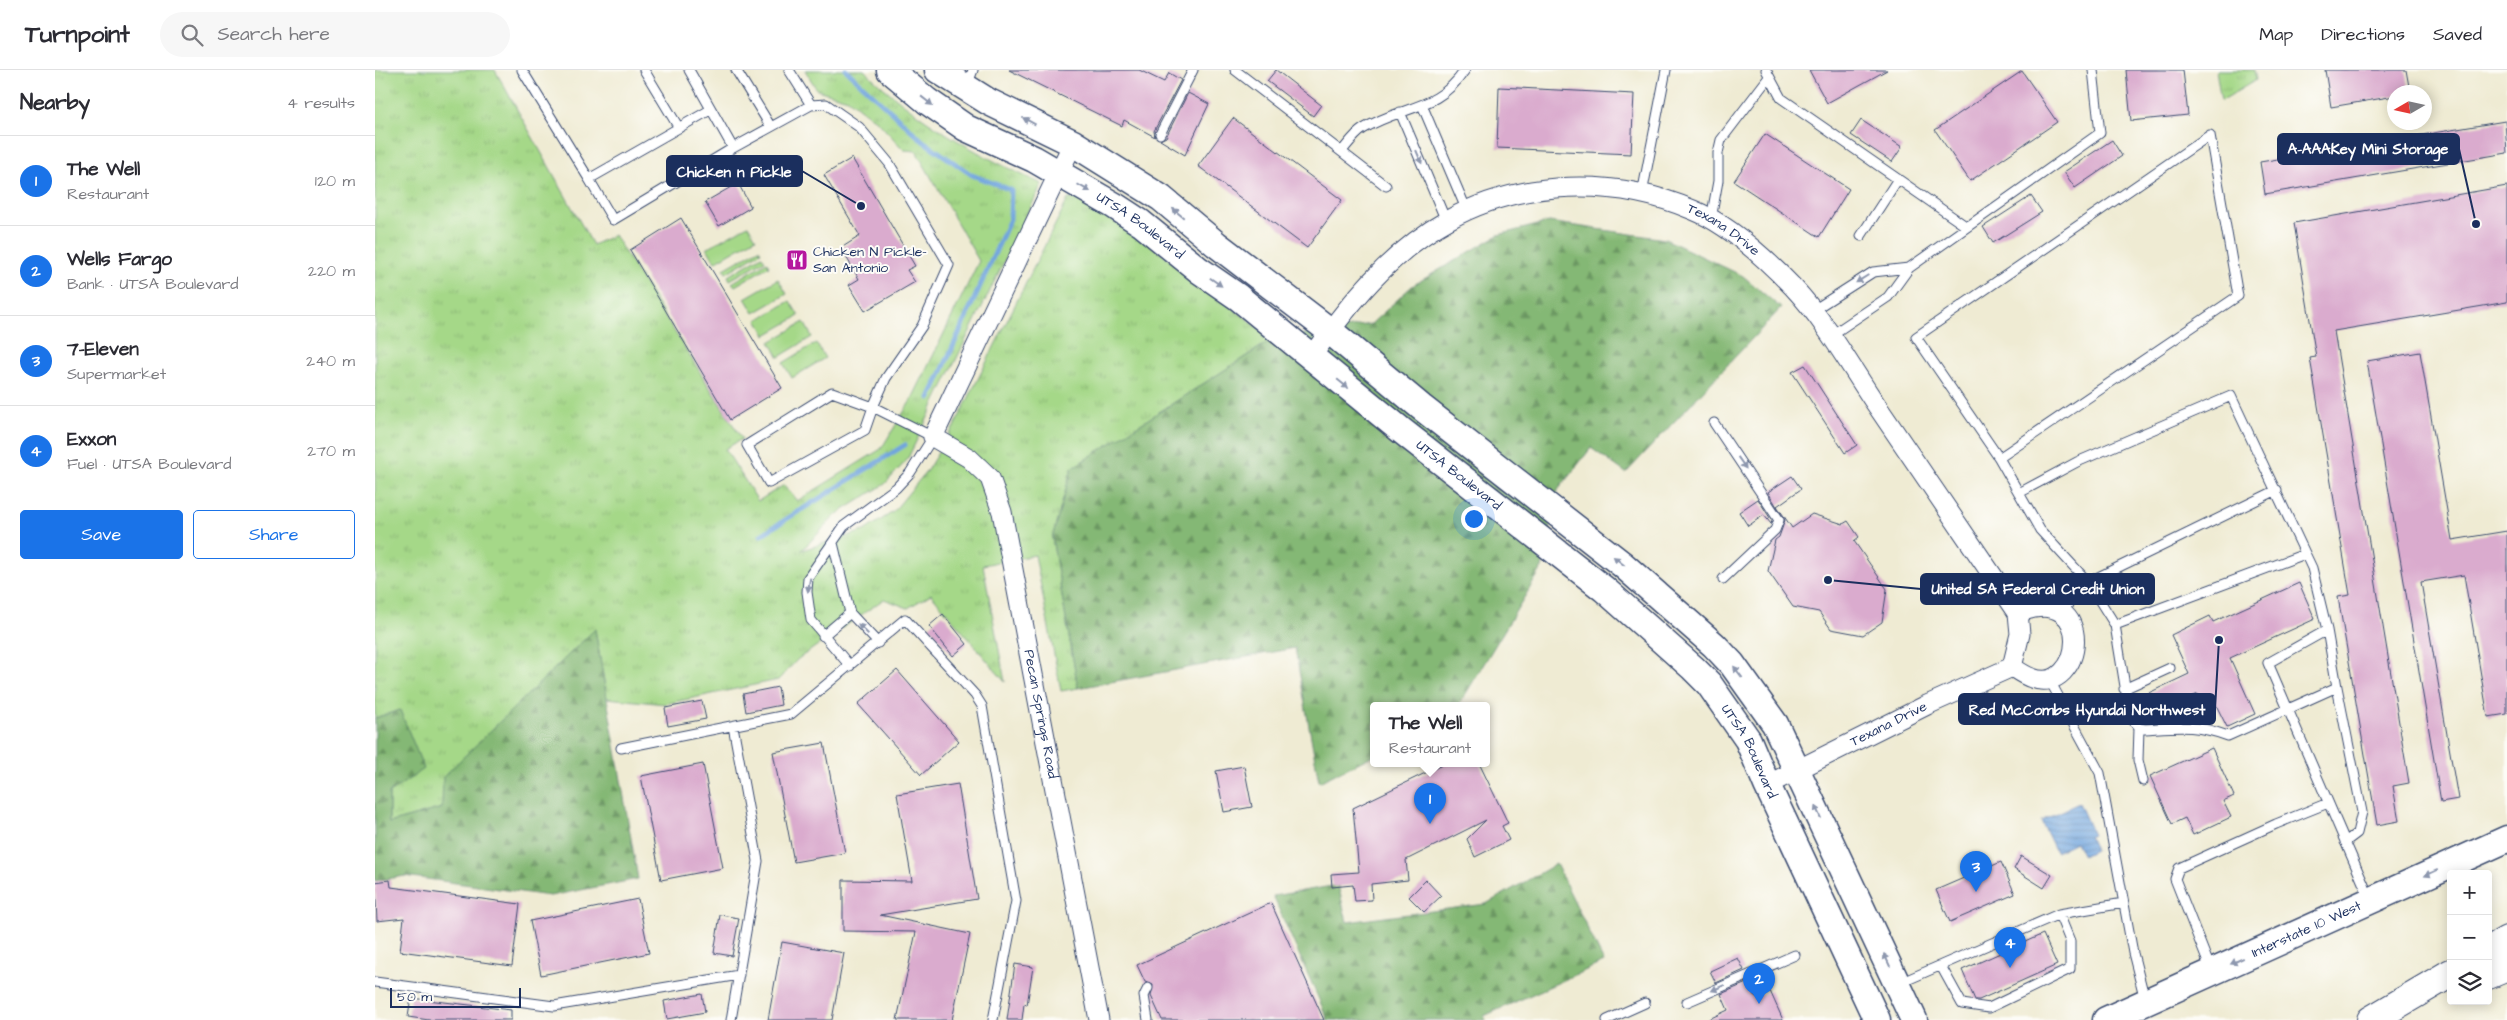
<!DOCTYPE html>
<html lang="en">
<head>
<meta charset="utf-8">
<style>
  body { margin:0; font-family:"Architects Daughter",sans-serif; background:#f7f7f7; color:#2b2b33 }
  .controls { position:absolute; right:15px; bottom:15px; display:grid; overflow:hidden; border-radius:5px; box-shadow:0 2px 12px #0003 }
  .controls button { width:45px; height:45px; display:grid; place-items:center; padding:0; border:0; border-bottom:1px solid #e1e1e2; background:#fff; color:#2b2b33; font:25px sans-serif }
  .compass { position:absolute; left:2012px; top:15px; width:45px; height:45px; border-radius:50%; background:#fff; box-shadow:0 2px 12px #0003; rotate:261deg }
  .scale { position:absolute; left:15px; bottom:12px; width:131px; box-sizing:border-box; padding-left:5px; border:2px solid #1b2f5e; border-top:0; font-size:14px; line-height:18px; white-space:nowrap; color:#1b2f5e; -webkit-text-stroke:4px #fdfcf7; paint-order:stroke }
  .you { position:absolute; left:1098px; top:448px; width:18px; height:18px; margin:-12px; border:4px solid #fff; border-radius:50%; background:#1a73e8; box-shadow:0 0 0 8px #1a73e833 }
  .badge { display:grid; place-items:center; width:32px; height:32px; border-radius:50%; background:#1a73e8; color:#fff; font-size:16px; font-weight:700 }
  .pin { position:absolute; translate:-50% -41px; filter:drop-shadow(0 1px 2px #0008) }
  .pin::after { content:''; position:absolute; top:26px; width:18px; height:15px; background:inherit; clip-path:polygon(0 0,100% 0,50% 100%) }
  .popup { position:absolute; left:995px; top:632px; width:120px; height:65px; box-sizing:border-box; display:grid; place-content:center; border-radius:5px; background:#fff; filter:drop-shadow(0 1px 4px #0005); font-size:16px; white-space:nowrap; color:#7c7c81 }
  .popup b { font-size:19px; color:#2b2b33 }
  .popup::after { content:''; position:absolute; left:50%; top:100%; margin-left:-10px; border:10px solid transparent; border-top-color:#fff }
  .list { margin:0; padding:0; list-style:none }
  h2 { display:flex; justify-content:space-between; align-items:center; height:65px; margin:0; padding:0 20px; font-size:21px }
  h2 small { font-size:16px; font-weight:400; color:#7c7c81 }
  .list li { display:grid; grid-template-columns:32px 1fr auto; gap:15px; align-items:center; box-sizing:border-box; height:90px; padding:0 20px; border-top:1px solid #e1e1e2 }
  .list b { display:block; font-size:19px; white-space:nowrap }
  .list p { margin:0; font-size:16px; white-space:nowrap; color:#7c7c81 }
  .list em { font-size:16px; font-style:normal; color:#7c7c81 }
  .actions { display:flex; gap:10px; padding:15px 20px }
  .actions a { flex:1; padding:11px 0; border:1px solid #1a73e8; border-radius:5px; text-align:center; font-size:18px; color:#1a73e8 }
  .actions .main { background:#1a73e8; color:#fff }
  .icon { flex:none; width:28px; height:28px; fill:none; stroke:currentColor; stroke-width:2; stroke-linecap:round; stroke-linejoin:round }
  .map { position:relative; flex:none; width:2132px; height:950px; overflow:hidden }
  header { display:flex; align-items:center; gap:30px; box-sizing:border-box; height:70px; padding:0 25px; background:#fff; border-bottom:1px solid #e1e1e2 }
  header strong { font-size:24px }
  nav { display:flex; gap:28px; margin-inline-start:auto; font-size:18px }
  .search { width:350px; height:45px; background:#f7f7f7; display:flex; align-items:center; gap:12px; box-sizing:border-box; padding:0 18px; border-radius:28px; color:#7c7c81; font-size:19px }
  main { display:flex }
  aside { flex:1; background:#fff }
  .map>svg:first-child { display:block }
  .grass { fill:url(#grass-tufts); stroke:#608473 }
  .forest { fill:url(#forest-firs); stroke:#507469 }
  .green { fill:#a5d888; stroke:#608473 }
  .water { fill:url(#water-rules); stroke:#466a9e }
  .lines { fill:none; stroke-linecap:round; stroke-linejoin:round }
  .stream { stroke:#71a5de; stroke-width:5 }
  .building { fill:#daabce }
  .service-casing { stroke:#3b4b70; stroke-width:11 }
  .minor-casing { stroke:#3b4b70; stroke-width:21 }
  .secondary-casing { stroke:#3b4b70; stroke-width:29 }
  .motorway-casing { stroke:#3b4b70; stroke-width:30 }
  .service { stroke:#fff; stroke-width:9 }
  .minor { stroke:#fff; stroke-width:19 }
  .secondary { stroke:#fff; stroke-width:26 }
  .motorway { stroke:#fff; stroke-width:28 }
  .oneway { fill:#8d97ae }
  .labels { text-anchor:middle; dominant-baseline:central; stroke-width:4; stroke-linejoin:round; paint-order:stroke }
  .street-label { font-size:14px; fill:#1b2f5e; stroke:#fdfcf7 }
  .poi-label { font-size:14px; fill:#1b2f5e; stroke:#fdfcf7; text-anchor:start }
  .leader { fill:none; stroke:#1b2f5e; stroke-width:2 }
  .callout-dot { fill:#1b2f5e; stroke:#fdfcf7; stroke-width:2 }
  .callout { fill:#1b2f5e; stroke:#1b2f5e; stroke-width:2 }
  .callout-label { font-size:15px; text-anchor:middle; font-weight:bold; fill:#fff }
</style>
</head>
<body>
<header>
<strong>Turnpoint</strong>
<div class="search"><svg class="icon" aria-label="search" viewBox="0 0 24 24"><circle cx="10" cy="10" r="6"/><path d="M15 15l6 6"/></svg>Search here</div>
<nav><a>Map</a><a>Directions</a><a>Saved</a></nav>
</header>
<main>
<aside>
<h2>Nearby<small>4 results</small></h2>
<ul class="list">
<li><span class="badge">1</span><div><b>The Well</b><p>Restaurant</p></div><em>120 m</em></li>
<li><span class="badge">2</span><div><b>Wells Fargo</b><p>Bank · UTSA Boulevard</p></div><em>220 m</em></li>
<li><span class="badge">3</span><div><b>7-Eleven</b><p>Supermarket</p></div><em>240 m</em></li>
<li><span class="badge">4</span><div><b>Exxon</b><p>Fuel · UTSA Boulevard</p></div><em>270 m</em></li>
</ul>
<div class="actions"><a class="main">Save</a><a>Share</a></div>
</aside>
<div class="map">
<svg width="2132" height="950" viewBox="0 0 2132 950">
  <defs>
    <pattern id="grass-tufts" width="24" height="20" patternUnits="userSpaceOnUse" patternTransform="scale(1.25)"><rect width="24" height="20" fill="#a5d888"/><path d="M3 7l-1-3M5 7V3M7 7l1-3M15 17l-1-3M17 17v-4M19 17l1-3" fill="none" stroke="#8dba78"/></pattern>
    <pattern id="forest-firs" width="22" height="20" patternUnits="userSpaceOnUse" patternTransform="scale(1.25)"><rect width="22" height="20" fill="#84b874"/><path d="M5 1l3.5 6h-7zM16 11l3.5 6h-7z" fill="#6b9662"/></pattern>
    <pattern id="water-rules" width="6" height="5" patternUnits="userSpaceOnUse" patternTransform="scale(1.25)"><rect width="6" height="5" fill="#71a5de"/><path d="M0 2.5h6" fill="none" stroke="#5c87b7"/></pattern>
  </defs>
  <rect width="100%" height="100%" fill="#fdfcf7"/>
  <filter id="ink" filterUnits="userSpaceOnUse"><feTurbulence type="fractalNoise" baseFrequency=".02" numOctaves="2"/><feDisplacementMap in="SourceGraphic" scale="10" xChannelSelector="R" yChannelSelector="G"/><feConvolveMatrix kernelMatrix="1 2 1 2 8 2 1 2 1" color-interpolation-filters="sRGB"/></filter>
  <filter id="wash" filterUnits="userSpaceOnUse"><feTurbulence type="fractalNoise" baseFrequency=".0096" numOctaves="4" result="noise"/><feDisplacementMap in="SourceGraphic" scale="20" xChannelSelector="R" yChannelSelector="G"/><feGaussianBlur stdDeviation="1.12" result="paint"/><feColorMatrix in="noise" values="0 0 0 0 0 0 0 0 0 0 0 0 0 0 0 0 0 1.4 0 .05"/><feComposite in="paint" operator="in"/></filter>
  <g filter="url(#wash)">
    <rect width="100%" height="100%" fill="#efebd3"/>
    <path class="grass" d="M0 0H120L218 175 239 165 367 369 350 379 383 431 409 415 422 431 506 379 538 327 604 191 541 81 529 80 504 53 473 29 442 20 430 0H489C540 49 602 85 667 114L532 390 510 414 462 444 427 480 489 461 518 442 551 402 580 355 693 129 702 128 772 172 898 269 697 398 677 468 703 618 686 621 660 485 608 495 630 612 556 524 533 538 509 529 423 589 403 610 290 634 232 628 220 560 67 738 14 753V723L25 640 0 648Z
      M1841 0H1879L1881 10 1846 31Z"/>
    <path class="forest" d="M1174 152 1290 169 1368 206 1406 238 1251 403 1216 378 1183 420 1167 498 1084 635H999V685L944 712 920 578 703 618 677 468 697 398 898 269 996 254 1037 216 1123 165Z
      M220 559 263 809 175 826 30 806 0 811V648L25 640 49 699 14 723V753L67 738 68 707Z
      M1181 794 1229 892 1109 946 1111 950H953L898 826 963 815 972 852 1111 834Z"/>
    <path class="green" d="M373 155 381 168 340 192 332 178Z
      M384 179 386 182 351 203 349 199Z
      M387 186 390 190 355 210 353 206Z
      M392 192 394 196 360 216 357 213Z
      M403 209 412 224 379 243 370 228Z
      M415 231 424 246 391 265 382 250Z
      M429 252 437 267 404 287 395 272Z
      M441 273 450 288 417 308 408 293Z"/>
    <path class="water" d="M1704 733 1718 764 1714 766 1720 780 1708 786 1701 772 1681 782 1666 751Z"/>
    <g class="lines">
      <path class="stream" d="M471 0 548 71 597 105 636 120 635 149 555 328
        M386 465 530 375"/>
    </g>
    <g id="blocks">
      <path class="building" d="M634 0H764L789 12 794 3 806 10 779 61 780 67 749 50 747 56Z
        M901 0 946 35 938 46 892 11Z
        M1434 0H1512L1452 33Z
        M1751 0H1808L1813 45 1756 51Z
        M1950 0H2031L2035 22H2020V26L1956 37Z
        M1647 1 1682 52 1595 111 1560 60Z
        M1124 17 1259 24 1256 84 1122 78Z
        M813 23 834 34 810 85 785 70 791 67Z
        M858 48 967 130 932 178 823 96Z
        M1486 50 1527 77 1517 92 1476 65Z
        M2130 51 2132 83 1890 124 1885 92Z
        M1390 64 1474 119 1444 167 1359 111Z
        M1737 70 1747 86 1700 118 1689 102Z
        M477 88 540 196 532 200 540 212 490 241 474 215 484 209 466 178 485 166 449 105Z
        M363 113 376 137 344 156 330 132Z
        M2132 116V232L1959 261 2034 713 2018 716 2024 751 2002 755 1963 527 1975 525 1935 288 1941 287 1919 153Z
        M1656 126 1667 142 1618 173 1608 157Z
        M306 148 407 318 355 350 255 180Z
        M2045 282 2077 470 2132 461V644L2113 647 2089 505 2046 512 2083 729 2066 732 1992 291Z
        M1430 295 1482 375 1470 383 1417 302Z
        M1417 406 1426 419 1402 436 1417 458 1437 444 1468 454 1473 451 1484 467 1479 471 1512 519 1507 552 1488 565 1456 559 1444 542 1418 537 1393 501 1400 470 1404 467 1410 450 1393 422Z
        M1383 429 1397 451 1396 454 1389 445 1373 456 1364 442Z
        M1924 513 1940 549 1855 588 1880 644 1852 657 1841 635 1830 640 1823 624 1772 647 1763 628 1814 604 1796 565 1835 546 1838 552Z
        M568 544 592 574 578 586 554 556Z
        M522 600 584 671 546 705 483 634Z
        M403 617 406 635 371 642 368 624Z
        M327 631 331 649 293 656 290 638Z
        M449 673 470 783 419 792 398 682Z
        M1837 678 1859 726 1848 731 1856 747 1818 765 1810 748 1797 754 1775 706Z
        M1071 693H1104L1133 753 1127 756 1134 770 1100 787 1092 769 1111 750 1031 790 1033 810 996 814 997 830 980 831 978 815 957 817 956 804 984 802 978 738Z
        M328 694 348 798 286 810 266 706Z
        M869 696 877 737 849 742 841 701Z
        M583 714 602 829 505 845 595 864 577 950H522L541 862 468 861V810L537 811 522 724Z
        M1646 786 1677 805 1669 818 1639 799Z
        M1626 792 1640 824 1575 852 1561 820Z
        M15 810 16 817 145 834 137 896 25 881 29 848 2 851 0 812Z
        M1051 810 1066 826 1049 842 1034 827Z
        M263 829 274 883 166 905 155 851Z
        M896 833 949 950H787L776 926 778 915 770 912 762 895Z
        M345 845 364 848 357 886 339 883Z
        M1668 864 1682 895 1604 930H1600L1587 900Z
        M407 872 469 883 457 950H393Z
        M1363 888 1369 900 1341 913 1335 901Z
        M640 894 658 897 652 935 649 934 647 950H632Z
        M1374 912 1381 927 1395 921 1408 950H1332L1353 940 1346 924Z
        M327 924 330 942 292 949 289 931Z
        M36 928 136 940V950H54L33 947Z"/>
    </g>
  </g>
  <g filter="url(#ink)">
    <use href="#blocks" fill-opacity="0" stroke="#3b4b70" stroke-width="1"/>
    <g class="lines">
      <g class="service-casing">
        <path id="service" d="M147 0 214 109
          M269 0 304 58
          M314 0 358 78 436 35 451 34 484 57 514 93 574 195 547 256 511 308 498 337 558 367 535 403 521 418 469 456 433 508 432 522 436 550 475 596
          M361 0 396 57
          M414 0 436 35
          M860 0 1011 116
          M1391 0 1406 28 1592 157
          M592 16 598 0
          M1047 35 1092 141
          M335 40 214 109 238 150 358 78
          M1025 42 1071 151
          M785 64 818 0
          M967 81C973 74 980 64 988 59 1027 35 1062 42 1090 0
          M1267 124 1291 0
          M1336 149 1343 111V83L1346 70 1394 7
          M1486 166 1523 109
          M1437 241 1498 202 1534 198
          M1455 266 1513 227 1534 198 1725 63 1718 0
          M457 322 498 337 490 360 394 413 372 375Z
          M1339 353 1404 450 1400 460 1348 509
          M1624 388 1863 226 1835 65 1541 267 1624 388 1665 460 1713 512 1740 555 1755 647 1764 658 1763 690 1768 711
          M1644 423 1702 392 1856 326 1937 498 1952 560 1962 617 1853 666C1821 654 1803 657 1770 659L1764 658
          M458 473 475 543 503 573
          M1686 542 1713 512 1902 420
          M1740 555 1930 484
          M1952 560 1893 593 1995 829
          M448 566 475 543
          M1674 609 1725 703 1758 883 1770 930
          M1962 617 1987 742 1982 763 1970 772
          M1749 619 1795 598
          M246 678 416 644 530 549 600 625 607 636 641 831 618 950
          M1566 896 1587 934 1614 938 1695 899V871L1684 844
          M1836 900 1800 809 1804 798 1901 754 1953 733
          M0 912 179 936 364 905
          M1525 913 1684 844 1749 833
          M773 918 769 926 773 950
          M1312 932 1420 885
          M356 950 383 791 358 656
          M1232 950 1270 933"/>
      </g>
      <g class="minor-casing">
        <g id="minor">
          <path id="s1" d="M698 73 558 367 594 388 615 408 627 442 724 950"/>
          <path id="s2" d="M936 287C973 235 1015 182 1073 150 1147 109 1240 107 1318 140 1353 154 1392 190 1418 217 1450 251 1474 294 1500 333 1548 403 1596 473 1643 543 1724 511 1708 628 1657 608 1650 606 1643 601 1637 597"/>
          <path id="s3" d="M1392 715 1552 635 1637 597 1645 564 1643 543"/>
        </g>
      </g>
      <g class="secondary-casing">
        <g id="secondary">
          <path id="s4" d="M515 0 552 31 591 58 659 89 740 136 766 153 824 200 863 227 1027 361 1229 519 1318 598 1334 614 1373 670 1392 715 1502 950"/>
          <path d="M563 0 614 32 698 73 786 128 841 174 955 261 1046 337 1248 495 1339 575 1357 594 1400 654 1539 950"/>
          <path id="s5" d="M1731 950 2132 769"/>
        </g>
      </g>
      <g class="motorway-casing">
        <path id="motorway" d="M2113 881 2132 870
          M2113 905 2132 897
          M1996 950 2076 903"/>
      </g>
      <use href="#service" class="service"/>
      <use href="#minor" class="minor"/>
      <use href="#secondary" class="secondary"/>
      <use href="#motorway" class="motorway"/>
    </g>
    <defs><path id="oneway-solid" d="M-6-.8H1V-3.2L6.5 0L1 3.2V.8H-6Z" transform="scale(1.25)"/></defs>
    <g class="oneway">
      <use href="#oneway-solid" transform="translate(552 31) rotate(38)"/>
      <use href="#oneway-solid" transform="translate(654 51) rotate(-152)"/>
      <use href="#oneway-solid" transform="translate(1044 87) rotate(67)"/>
      <use href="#oneway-solid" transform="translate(709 118) rotate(30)"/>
      <use href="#oneway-solid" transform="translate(803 143) rotate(-140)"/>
      <use href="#oneway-solid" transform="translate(1487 209) rotate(148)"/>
      <use href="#oneway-solid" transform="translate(841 212) rotate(35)"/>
      <use href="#oneway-solid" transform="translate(968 314) rotate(39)"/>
      <use href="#oneway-solid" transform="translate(1367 393) rotate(55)"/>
      <use href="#oneway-solid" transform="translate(1244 491) rotate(-141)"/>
      <use href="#oneway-solid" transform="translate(434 515) rotate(100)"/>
      <use href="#oneway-solid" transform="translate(488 559) rotate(-135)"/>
      <use href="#oneway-solid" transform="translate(1363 602) rotate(-127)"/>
      <use href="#oneway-solid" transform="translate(1443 742) rotate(-115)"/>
      <use href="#oneway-solid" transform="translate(2056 803) rotate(155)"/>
      <use href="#oneway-solid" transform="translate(1512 890) rotate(-115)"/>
      <use href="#oneway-solid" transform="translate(1862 891) rotate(155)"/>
      <use href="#oneway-solid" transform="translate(1343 918) rotate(156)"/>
    </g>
  </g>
  <defs>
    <g id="restaurant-square" transform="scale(1.125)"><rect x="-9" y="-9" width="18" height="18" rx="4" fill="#b5179e" stroke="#fdfcf7"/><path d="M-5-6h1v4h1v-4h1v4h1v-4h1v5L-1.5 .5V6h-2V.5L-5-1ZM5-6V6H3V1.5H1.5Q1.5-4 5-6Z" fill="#fff"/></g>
  </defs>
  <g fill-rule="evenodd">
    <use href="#restaurant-square" x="422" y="190"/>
  </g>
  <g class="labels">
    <g class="street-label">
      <text stroke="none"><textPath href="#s4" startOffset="296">UTSA Boulevard</textPath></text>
      <text stroke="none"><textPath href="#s2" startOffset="485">Texana Drive</textPath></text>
      <text stroke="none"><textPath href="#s4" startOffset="701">UTSA Boulevard</textPath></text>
      <text stroke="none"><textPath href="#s1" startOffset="638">Pecan Springs Road</textPath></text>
      <text stroke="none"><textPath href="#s3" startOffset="136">Texana Drive</textPath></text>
      <text stroke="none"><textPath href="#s4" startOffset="1106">UTSA Boulevard</textPath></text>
      <text stroke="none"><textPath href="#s5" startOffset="220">Interstate 10 West</textPath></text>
    </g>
    <g class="poi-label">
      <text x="438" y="182">Chicken N Pickle-<tspan x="438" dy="16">San Antonio</tspan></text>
    </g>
  </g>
  <path class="leader" d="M2101 154L2084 79M486 136L427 101M1453 510L1546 519M1844 570L1840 639"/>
  <g class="callout-dot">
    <circle cx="2101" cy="154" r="5"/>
    <circle cx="486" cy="136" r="5"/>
    <circle cx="1453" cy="510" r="5"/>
    <circle cx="1844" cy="570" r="5"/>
  </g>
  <g class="callout">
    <rect x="1903" y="64" width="181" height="30" rx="5"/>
    <rect x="292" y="86" width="135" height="30" rx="5"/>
    <rect x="1546" y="504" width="233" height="30" rx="5"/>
    <rect x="1584" y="624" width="256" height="30" rx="5"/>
  </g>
  <g class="callout-label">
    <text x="1993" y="84">A-AAAKey Mini Storage</text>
    <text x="359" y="107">Chicken n Pickle</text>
    <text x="1663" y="524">United SA Federal Credit Union</text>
    <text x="1712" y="645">Red McCombs Hyundai Northwest</text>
  </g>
</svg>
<div class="controls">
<button>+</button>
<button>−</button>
<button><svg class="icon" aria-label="layers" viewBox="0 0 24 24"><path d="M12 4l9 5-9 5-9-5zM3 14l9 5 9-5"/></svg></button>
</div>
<svg class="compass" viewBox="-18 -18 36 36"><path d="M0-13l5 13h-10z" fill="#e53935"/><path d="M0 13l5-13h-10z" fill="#7c7c81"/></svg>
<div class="scale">50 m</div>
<div class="you"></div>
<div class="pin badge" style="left:1055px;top:754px">1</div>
<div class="popup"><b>The Well</b>Restaurant</div>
<div class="pin badge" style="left:1384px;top:934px">2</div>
<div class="pin badge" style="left:1601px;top:822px">3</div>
<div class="pin badge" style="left:1635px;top:898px">4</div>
</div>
</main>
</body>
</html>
